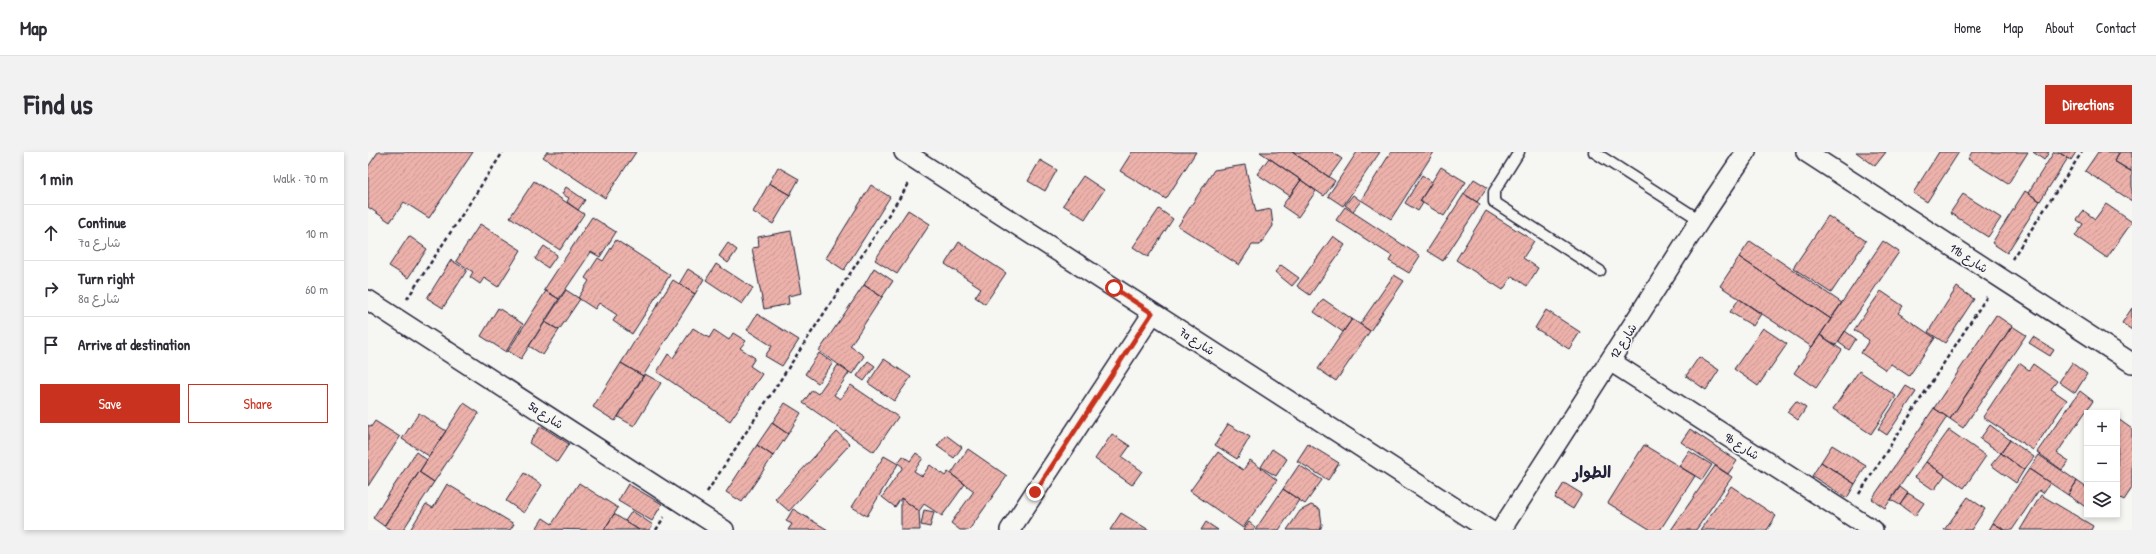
<!DOCTYPE html>
<html lang="en">
<head>
<meta charset="utf-8">
<style>
  body { margin:0; font-family:"Patrick Hand","Playpen Sans Arabic",sans-serif; background:#f2f2f3; color:#2b2b33 }
  .controls { position:absolute; right:12px; bottom:12px; display:grid; overflow:hidden; border-radius:0px; box-shadow:0 2px 6px #0003 }
  .controls button { width:36px; height:36px; display:grid; place-items:center; padding:0; border:0; border-bottom:1px solid #e1e1e2; background:#fff; color:#2b2b33; font:20px sans-serif }
  .stop { position:absolute; width:12px; height:12px; margin:-9px; border:3px solid #c8321e; border-radius:50%; background:#fff }
  .stop.end { background:#c8321e; border-color:#fff; box-shadow:0 1px 4px #0008 }
  .list { margin:0; padding:0; list-style:none }
  h2 { display:flex; justify-content:space-between; align-items:center; height:52px; margin:0; padding:0 16px; font-size:17px }
  h2 small { font-size:13px; font-weight:400; color:#7c7c81 }
  .list li { display:grid; grid-template-columns:26px 1fr auto; gap:12px; align-items:center; box-sizing:border-box; height:56px; padding:0 16px; border-top:1px solid #e1e1e2 }
  .list b { display:block; font-size:15px; white-space:nowrap }
  .list p { margin:0; font-size:13px; white-space:nowrap; color:#7c7c81 }
  .list em { font-size:13px; font-style:normal; color:#7c7c81 }
  .actions { display:flex; gap:8px; padding:12px 16px }
  .actions a { flex:1; padding:9px 0; border:1px solid #c8321e; border-radius:0px; text-align:center; font-size:14px; color:#c8321e }
  .actions .main { background:#c8321e; color:#fff }
  .icon { flex:none; width:22px; height:22px; fill:none; stroke:currentColor; stroke-width:2; stroke-linecap:round; stroke-linejoin:round }
  .map { position:relative; flex:none; width:1764px; height:378px; overflow:hidden; border-radius:0px }
  header { display:flex; align-items:center; gap:24px; box-sizing:border-box; height:56px; padding:0 20px; background:#fff; border-bottom:1px solid #e1e1e2 }
  header strong { font-size:19px }
  nav { display:flex; gap:22px; margin-inline-start:auto; font-size:14px }
  .intro { display:flex; align-items:center; justify-content:space-between; box-sizing:border-box; height:96px; padding:0 24px }
  h1 { margin:0; font-size:28px }
  .button { padding:10px 18px; border-radius:0px; background:#c8321e; color:#fff; font-size:14px; font-weight:700 }
  main { display:flex; gap:24px; padding:0 24px }
  aside { flex:1; background:#fff; border-radius:0px; box-shadow:0 2px 6px #0003 }
  .map>svg:first-child { display:block }
  .building { fill:url(#building-hatch); stroke:#22223b }
  .lines { fill:none; stroke-linecap:round; stroke-linejoin:round }
  .service-casing { stroke:#22223b; stroke-width:13 }
  .minor-casing { stroke:#22223b; stroke-width:22 }
  .path { stroke:#22223b; stroke-width:2.5; stroke-dasharray:4 3; stroke-linecap:butt }
  .service { stroke:#f6f6f2; stroke-width:10 }
  .minor { stroke:#f6f6f2; stroke-width:19 }
  .route { stroke:#c8321e; stroke-width:5 }
  .labels { text-anchor:middle; dominant-baseline:central; stroke-width:3; stroke-linejoin:round; paint-order:stroke }
  .street-label { font-size:12px; fill:#22223b; stroke:#f6f6f2 }
  .district-label { font-size:16px; font-weight:bold; fill:#22223b; stroke:#f6f6f2 }
</style>
</head>
<body>
<header>
<strong>Map</strong>
<nav><a>Home</a><a>Map</a><a>About</a><a>Contact</a></nav>
</header>
<div class="intro"><h1>Find us</h1><a class="button">Directions</a></div>
<main>
<aside>
<h2>1 min<small>Walk · 70 m</small></h2>
<ul class="list">
<li><svg class="icon" aria-label="ahead" viewBox="0 0 24 24"><path d="M12 20V5M6 11l6-6 6 6"/></svg><div><b>Continue</b><p>7a شارع</p></div><em>10 m</em></li>
<li><svg class="icon" aria-label="right" viewBox="0 0 24 24"><path d="M7 20v-9h11M14 6l5 5-5 5"/></svg><div><b>Turn right</b><p>8a شارع</p></div><em>60 m</em></li>
<li><svg class="icon" aria-label="arrive" viewBox="0 0 24 24"><path d="M6 21V4h12l-3 4 3 4H6"/></svg><div><b>Arrive at destination</b></div></li>
</ul>
<div class="actions"><a class="main">Save</a><a>Share</a></div>
</aside>
<div class="map">
<svg width="1764" height="378" viewBox="0 0 1764 378">
  <defs>
    <pattern id="building-hatch" width="6" height="6" patternUnits="userSpaceOnUse"><rect width="6" height="6" fill="#ecb1aa"/><path d="M-1 1l2-2M0 6l6-6M5 7l2-2" fill="none" stroke="#ca9893"/></pattern>
  </defs>
  <rect width="100%" height="100%" fill="#f6f6f2"/>
  <filter id="ink" filterUnits="userSpaceOnUse"><feTurbulence type="fractalNoise" baseFrequency=".025" numOctaves="2"/><feDisplacementMap in="SourceGraphic" scale="8" xChannelSelector="R" yChannelSelector="G"/><feConvolveMatrix kernelMatrix="1 2 1 2 8 2 1 2 1" color-interpolation-filters="sRGB"/></filter>
  <g filter="url(#ink)">
    <path class="building" d="M10 0H105L61 66 36 50 22 70 0 55V15Z
      M179 0H268L237 46 175 5Z
      M764 0H828L798 47 752 19Z
      M892 0H924L967 29 956 44Z
      M924 0H964L974 7 961 25Z
      M989 0H1012L975 54 960 44Z
      M1023 0H1066L1023 67 993 48Z
      M1488 0H1518L1507 14Z
      M1571 0H1591L1559 50 1545 41Z
      M1604 0H1660L1640 32 1600 7Z
      M1665 0H1681L1676 8Z
      M1686 0H1690L1700 6 1672 49 1660 41Z
      M1690 0H1708L1703 8Z
      M1730 0H1748L1751 1 1746 9 1764 20V49L1717 19Z
      M1752 0H1764L1763 19 1746 9Z
      M901 6 933 28 922 44 889 22Z
      M672 8 689 18 677 39 660 29Z
      M877 13 888 60 903 57 905 74 892 93H884L871 113 810 74 846 18Z
      M410 15 431 27 422 43 401 31Z
      M1073 15 1098 30 1076 64 1052 49Z
      M1054 23 1064 30 1052 49 1055 51 1050 59 1037 51Z
      M715 24 736 38 717 67 695 53Z
      M1106 27 1119 35 1109 50 1096 42Z
      M933 28 948 39 930 65 914 54Z
      M166 29 216 62 192 98 142 65Z
      M401 31 422 43 405 72 385 60Z
      M503 33 522 45 476 118 458 106Z
      M198 35 217 48 210 58 199 50 201 46 194 42Z
      M1657 39 1672 49 1639 101 1624 91Z
      M1096 42 1112 52 1075 109 1059 99Z
      M1595 42 1633 66 1620 85 1582 61Z
      M985 43 993 49 985 59 977 53Z
      M1738 52 1764 70 1739 106 1707 84 1715 72 1709 68 1716 59 1727 67Z
      M977 55 1052 104 1041 121 1021 109 1024 104 968 68Z
      M791 57 805 67 780 105 765 95Z
      M540 58 562 72 529 122 507 108Z
      M1118 59 1166 89 1155 106 1170 116 1159 134 1144 124 1135 138 1088 108Z
      M1460 64 1498 89 1463 141 1425 116Z
      M224 65 248 80 232 105 223 100 191 147 176 138Z
      M112 72 153 98 130 135 116 126 112 132 102 125 105 120 88 109Z
      M423 79 434 141 420 144 421 152 396 157 384 96 391 95 390 85Z
      M41 84 59 97 40 126 21 114Z
      M965 84 977 93 942 143 929 134Z
      M248 88 302 123 264 182 245 169 249 163 231 151 227 157 210 146 221 129 217 126 230 106 235 109Z
      M1382 89 1474 151 1463 167 1371 105Z
      M1515 89 1531 100 1468 193 1452 183Z
      M591 90 638 121 617 152 607 145 613 136 577 112Z
      M360 91 369 98 360 111 351 104Z
      M176 94 189 103 180 116 167 107Z
      M1371 105 1463 167 1444 195 1352 134Z
      M83 108 99 118 75 156 59 146Z
      M348 112 385 136 374 152 338 128Z
      M913 113 931 126 924 134 907 120Z
      M506 116 525 129 514 145 496 133Z
      M320 117 336 127 327 142 311 132Z
      M1026 123 1036 129 1002 179 992 172Z
      M305 128 327 142 275 224 253 211Z
      M496 133 514 145 482 194 496 204 484 222 451 199Z
      M1589 135 1606 147 1577 191 1560 180Z
      M198 138 212 147 191 178 177 170Z
      M178 139 191 147 153 207 140 199Z
      M1513 139 1535 154 1530 161 1567 186 1541 224 1523 212 1518 218 1493 201 1501 188 1486 178Z
      M955 147 984 167 975 180 946 160Z
      M1371 147 1393 162 1385 174 1362 160Z
      M130 156 155 172 138 200 113 184Z
      M1764 156V178L1754 171Z
      M1178 158 1212 180 1201 197 1167 176Z
      M389 162 431 188 414 214 397 204 404 194 379 178Z
      M1628 163 1644 174 1582 267 1566 256Z
      M984 167 1002 179 968 229 950 217Z
      M177 170 191 178 175 203 161 194Z
      M1644 174 1658 183 1595 276 1582 267Z
      M325 176 341 186 346 178 361 188 365 181 378 189 372 196 387 206 382 214 394 222 362 269 289 220 300 202 305 206Z
      M1395 176 1419 192 1390 234 1366 217Z
      M1477 179 1488 187 1481 198 1470 190Z
      M1452 183 1474 198 1448 236 1426 221Z
      M1665 185 1686 198 1682 204 1661 191Z
      M451 201 465 211 450 231 437 222Z
      M1331 205 1351 218 1338 238 1318 224Z
      M516 207 543 225 526 249 500 231Z
      M500 209 507 214 496 229 489 224Z
      M253 211 275 224 247 269 225 255Z
      M1651 211 1661 218 1665 212 1689 229 1683 237 1699 248 1665 298 1615 265Z
      M1704 211 1719 222 1707 241 1691 230Z
      M470 213 481 221 466 243 472 247 483 233 530 265 506 300 435 251 444 238 450 242Z
      M1491 219 1528 244 1503 282 1465 257Z
      M277 222 293 231 266 274 250 265Z
      M1538 234 1548 240 1519 283 1510 277Z
      M1712 239 1725 249 1689 301 1701 309 1694 318 1669 300Z
      M1428 249 1438 256 1430 268 1419 260Z
      M96 251 111 261 66 330 51 320Z
      M417 251 433 261 420 282 404 271Z
      M1566 256 1579 265 1517 356 1504 347Z
      M51 261 78 279 61 304 34 287Z
      M1750 267 1764 277V336L1756 348 1749 344Z
      M7 269 32 285 0 334V273L3 275Z
      M404 271 420 282 405 304 389 293Z
      M860 272 882 285 869 307 847 293Z
      M1622 273 1642 288 1633 301 1612 287Z
      M173 274 201 292 189 310 161 291Z
      M1322 277 1369 309 1360 322 1313 290Z
      M1581 278 1618 304 1596 336 1558 310Z
      M469 280 482 292 421 359 407 347Z
      M744 282 762 294 754 305 774 319 764 333 727 307Z
      M578 283 594 295 586 306 569 294Z
      M1642 288 1666 305 1656 318 1633 301Z
      M940 292 971 311 960 328 929 309Z
      M389 293 405 304 374 350 358 340Z
      M1276 293 1327 324 1292 378H1283L1240 351Z
      M1464 293 1498 314 1487 332 1453 310Z
      M600 297 639 324 601 378H592L583 371 606 339 583 322Z
      M904 297 919 307 908 324 893 315Z
      M1321 299 1344 313 1334 328 1311 314Z
      M48 300 59 308 16 374 5 366Z
      M850 300 875 318 882 308 909 328 875 376 822 339Z
      M548 301 555 306 546 319 554 324 562 313 577 324 580 320 597 332 574 364 556 352 551 359 533 346 527 355 514 345 535 315 530 311 535 304 542 309Z
      M1633 301 1656 318 1648 331 1623 313Z
      M1671 303 1709 329 1700 343 1661 317Z
      M516 304 530 312 499 364 484 355Z
      M1453 310 1487 332 1479 346 1444 324Z
      M1558 310 1577 323 1566 338 1547 325Z
      M931 313 954 328 937 352 915 337Z
      M1347 314 1364 325 1328 378H1303Z
      M1661 317 1682 331 1675 341 1671 338 1644 378H1637L1625 371Z
      M51 320 66 330 35 378H23L16 374Z
      M156 321 174 333 156 361 138 349Z
      M1709 329 1719 336V356L1700 343Z
      M211 331 250 356 236 378 168 377 175 366 184 372Z
      M1196 331 1214 342 1205 357 1187 346Z
      M79 332 146 372 142 378H42L58 352 65 356Z
      M260 332 294 352 284 369 250 349Z
      M1363 334 1408 364 1399 378H1332Z
      M1532 335 1540 341 1532 353 1523 348Z
      M915 337 931 348 911 378H887Z
      M1540 341 1556 351 1547 364 1532 353Z
      M1673 343 1725 374 1723 378H1652Z
      M1600 345 1617 357 1603 378H1576Z
      M533 346 551 359 552 378H533Z
      M943 353 952 357 954 373 952 378H919L932 359Z
      M425 357 460 378H420L424 372 418 369Z
      M556 358 566 360 562 375 553 373Z
      M264 359 285 373 281 378H271L257 369Z
      M753 361 781 378H742Z
      M246 362 257 369 271 378H236Z
      M838 370 850 378H833Z
      M881 370 887 375 885 378H875Z
      M1625 371 1637 378H1621Z"/>
    <g class="lines">
      <g class="service-casing">
        <path id="service" d="M1151 0 1126 40V50L1232 119
          M1226 0 1332 68"/>
      </g>
      <g class="minor-casing">
        <path id="minor" d="M536 0 1121 378
          M1438 0 1764 211
          M0 148 356 378
          M1242 209 1505 378
          M642 378 785 161
          M1133 378 1332 68 1378 0"/>
      </g>
      <path class="path" d="M1644 107 1714 0
        M39 147 135 0
        M339 340 542 30
        M1491 342 1620 143
        M288 378 296 365"/>
      <use href="#service" class="service"/>
      <use href="#minor" class="minor"/>
    </g>
  </g>
  <g class="lines" filter="url(#ink)">
    <path class="route" d="M667 340 784 161 746 136"/>
  </g>
  <g class="labels">
    <g class="street-label">
      <text transform="translate(1601 106) rotate(33)">11b شارع</text>
      <text transform="translate(829 189) rotate(33)">7a شارع</text>
      <text transform="translate(1255 189) rotate(-58)">شارع 12</text>
      <text transform="translate(178 263) rotate(33)">5a شارع</text>
      <text transform="translate(1374 294) rotate(33)">9b شارع</text>
    </g>
    <g class="district-label">
      <text x="1224" y="320">الطوار</text>
    </g>
  </g>
</svg>
<div class="controls">
<button>+</button>
<button>−</button>
<button><svg class="icon" aria-label="layers" viewBox="0 0 24 24"><path d="M12 4l9 5-9 5-9-5zM3 14l9 5 9-5"/></svg></button>
</div>
<div class="stop" style="left:746px;top:136px"></div>
<div class="stop end" style="left:667px;top:340px"></div>
</div>
</main>
</body>
</html>
